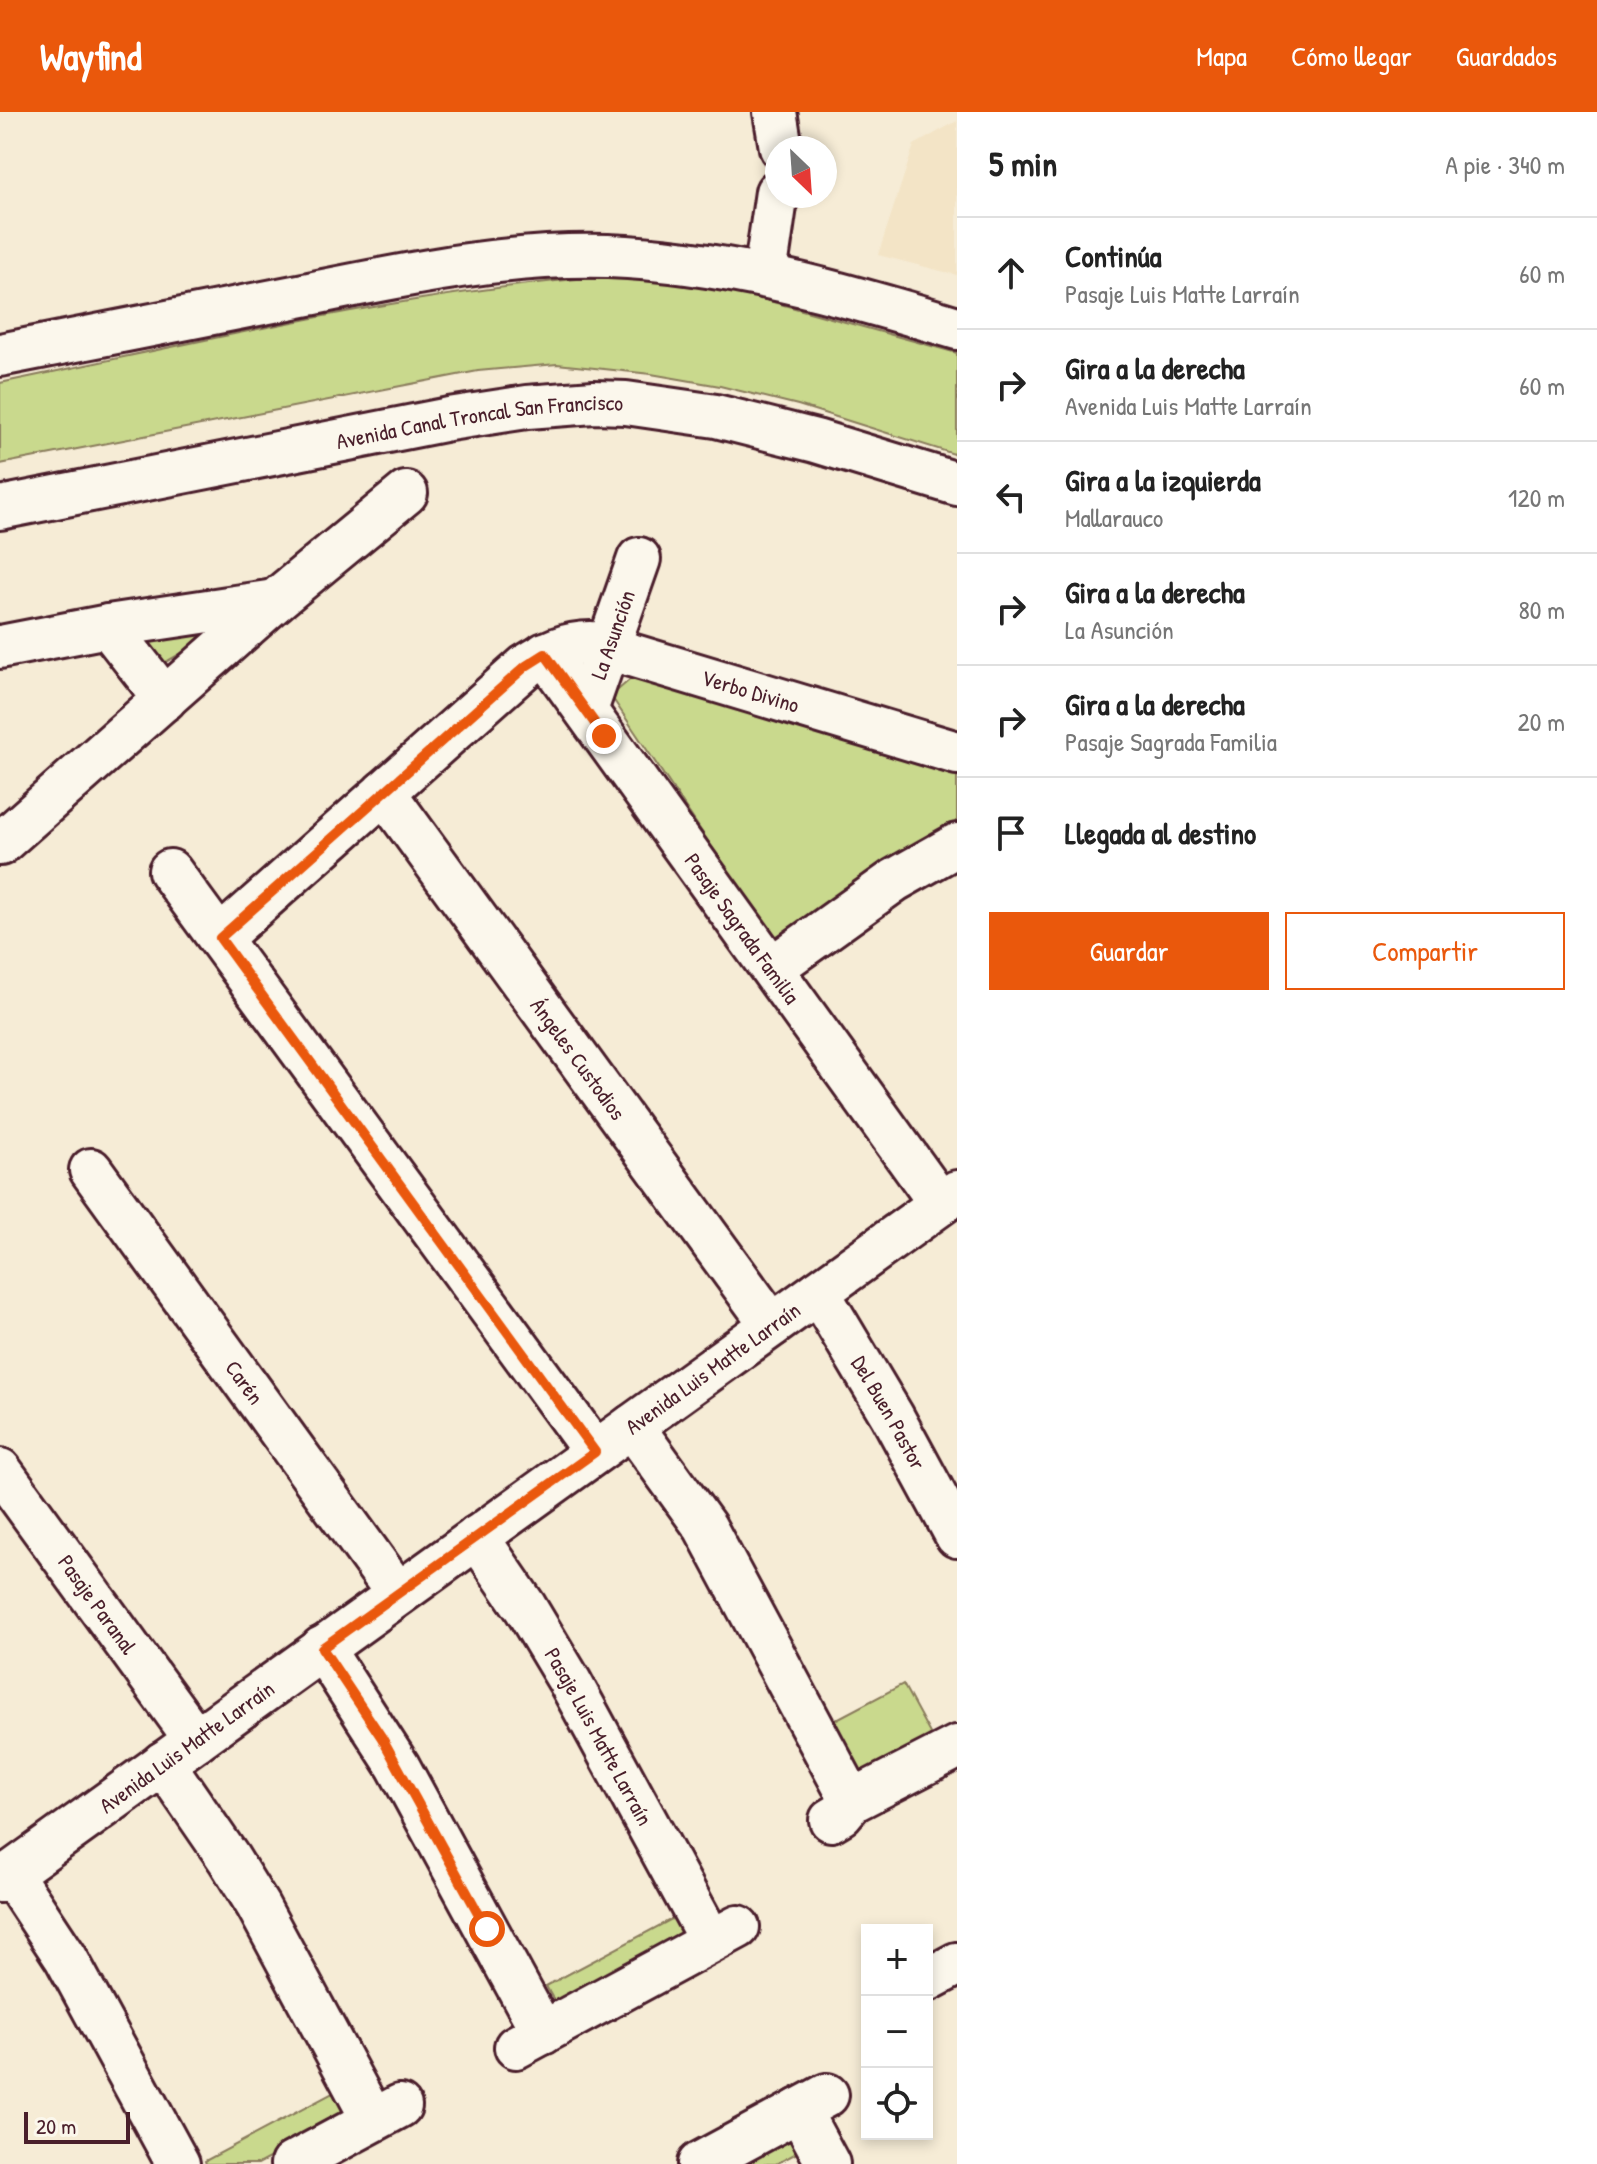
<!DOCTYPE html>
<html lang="es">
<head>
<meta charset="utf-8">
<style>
  body { margin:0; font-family:"Patrick Hand",sans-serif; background:#f6f6f6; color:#222 }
  .controls { position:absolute; right:24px; bottom:24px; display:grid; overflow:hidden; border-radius:0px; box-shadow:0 4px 12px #0003 }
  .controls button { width:72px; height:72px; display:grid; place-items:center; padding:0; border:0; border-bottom:2px solid #e0e0e0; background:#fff; color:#222; font:40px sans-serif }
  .compass { position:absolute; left:765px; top:24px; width:72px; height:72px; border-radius:50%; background:#fff; box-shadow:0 4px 12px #0003; rotate:155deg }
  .scale { position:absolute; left:24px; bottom:20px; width:106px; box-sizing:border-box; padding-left:8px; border:4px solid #4a1f2b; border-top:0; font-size:22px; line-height:28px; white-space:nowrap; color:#4a1f2b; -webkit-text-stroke:6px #fbf7ec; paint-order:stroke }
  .stop { position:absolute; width:24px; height:24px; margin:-18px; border:6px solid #ea580c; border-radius:50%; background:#fff }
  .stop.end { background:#ea580c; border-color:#fff; box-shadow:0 2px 8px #0008 }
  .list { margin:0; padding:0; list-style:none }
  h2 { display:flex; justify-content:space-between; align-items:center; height:104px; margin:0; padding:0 32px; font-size:34px }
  h2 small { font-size:26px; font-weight:400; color:#767676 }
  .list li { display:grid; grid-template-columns:52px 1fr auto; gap:24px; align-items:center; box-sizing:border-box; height:112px; padding:0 32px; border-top:2px solid #e0e0e0 }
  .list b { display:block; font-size:30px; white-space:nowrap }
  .list p { margin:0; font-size:26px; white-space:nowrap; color:#767676 }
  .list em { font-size:26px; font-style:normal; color:#767676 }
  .actions { display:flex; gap:16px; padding:24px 32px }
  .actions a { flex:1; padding:18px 0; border:2px solid #ea580c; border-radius:0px; text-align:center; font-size:28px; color:#ea580c }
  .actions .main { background:#ea580c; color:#fff }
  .icon { flex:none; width:44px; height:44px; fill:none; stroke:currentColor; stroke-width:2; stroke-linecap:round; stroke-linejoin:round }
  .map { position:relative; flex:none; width:957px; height:2052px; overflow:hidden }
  header { display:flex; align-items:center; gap:48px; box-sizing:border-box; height:112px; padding:0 40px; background:#ea580c; color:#fff }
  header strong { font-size:38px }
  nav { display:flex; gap:44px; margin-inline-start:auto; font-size:28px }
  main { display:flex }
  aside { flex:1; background:#fff }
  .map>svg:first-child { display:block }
  .built { fill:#f3e4c6 }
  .green { fill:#c9d98d; stroke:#8a7c5c; stroke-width:2 }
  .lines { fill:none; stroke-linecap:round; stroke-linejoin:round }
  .minor-casing { stroke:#4a1f2b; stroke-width:48 }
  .minor { stroke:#fbf7ec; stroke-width:42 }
  .route { stroke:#ea580c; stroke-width:10 }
  .labels { text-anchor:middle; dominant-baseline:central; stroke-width:6; stroke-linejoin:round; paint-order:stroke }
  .street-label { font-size:22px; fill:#4a1f2b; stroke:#fbf7ec }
</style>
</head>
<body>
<header>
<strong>Wayfind</strong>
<nav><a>Mapa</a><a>Cómo llegar</a><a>Guardados</a></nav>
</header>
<main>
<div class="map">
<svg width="957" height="2052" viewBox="0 0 957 2052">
  <rect width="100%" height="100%" fill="#f6ecd6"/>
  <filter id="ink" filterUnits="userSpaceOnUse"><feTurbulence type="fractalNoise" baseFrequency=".0125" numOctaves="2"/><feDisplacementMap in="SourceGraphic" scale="16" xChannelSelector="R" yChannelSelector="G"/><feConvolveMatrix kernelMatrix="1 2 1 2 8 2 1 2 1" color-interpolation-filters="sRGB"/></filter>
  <g filter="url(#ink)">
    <path class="built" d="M957 9V163L878 143 914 33Z"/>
    <path class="green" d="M577 167H654L748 183 957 241V343L798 293 720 274 651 262 557 252 478 259 0 352V271C191 232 382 185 577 167Z
      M222 507 197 532 155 556 135 518Z
      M634 564 957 664V711L916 732 776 831 611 584Z
      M903 1572 933 1627 862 1665 833 1609Z
      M683 1801 696 1824 559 1898 546 1874Z
      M342 1976 355 2000 258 2052H206L205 2049Z
      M795 2011 808 2035 776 2052H719Z"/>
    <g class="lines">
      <g class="minor-casing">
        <g id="minor">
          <path d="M775 0 781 36"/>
          <path d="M765 163 777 80"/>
          <path d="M0 243C103 223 206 202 309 182 408 162 507 141 608 144 729 149 842 181 957 216"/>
          <path id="s1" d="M0 396 449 307 527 295 594 290 626 291 716 304 816 329 957 372"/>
          <path d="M108 514 165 587"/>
          <path d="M0 535 108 514 275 489"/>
          <path id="s2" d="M545 542 940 1091"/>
          <path id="s3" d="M586 598 639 447"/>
          <path id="s4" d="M384 680 772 1213"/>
          <path d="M0 732 275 489 406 381"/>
          <path d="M170 759 595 1340"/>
          <path id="s5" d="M220 826 526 554C548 540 565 531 591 531L957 641"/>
          <path d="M772 856 895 768 957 733"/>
          <path id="s6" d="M91 1058 398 1482"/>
          <path id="s7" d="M818 1180 892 1304 957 1424"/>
          <path d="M632 1314 705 1415 852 1689"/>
          <path id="s8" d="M0 1358 196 1628"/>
          <path id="s9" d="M477 1425 525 1495 570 1570 711 1829"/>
          <path d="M322 1536 398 1654 543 1921"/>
          <path d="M163 1651 229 1747 258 1794 373 2008"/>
          <path d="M831 1708 841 1702 852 1689 957 1635"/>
          <path d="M10 1761 66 1846 178 2052"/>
          <path id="s10" d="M0 1769 957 1080"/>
          <path d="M927 1868 957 1852"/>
          <path d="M516 1935 738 1815"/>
          <path d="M799 1998 828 2052"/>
          <path d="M292 2052 400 1994"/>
          <path d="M699 2052 827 1983"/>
        </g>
      </g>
      <use href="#minor" class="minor"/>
    </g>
  </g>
  <g class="lines" filter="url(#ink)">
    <path class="route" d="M487 1817 382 1626 322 1536 595 1340 220 826 526 554 545 542 604 624"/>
  </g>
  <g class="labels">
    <g class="street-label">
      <text stroke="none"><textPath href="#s1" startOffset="488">Avenida Canal Troncal San Francisco</textPath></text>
      <text stroke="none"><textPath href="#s3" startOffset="80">La Asunción</textPath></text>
      <text stroke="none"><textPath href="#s5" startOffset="646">Verbo Divino</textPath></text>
      <text stroke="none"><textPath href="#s2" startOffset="338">Pasaje Sagrada Familia</textPath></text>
      <text stroke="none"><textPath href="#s4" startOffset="330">Ángeles Custodios</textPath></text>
      <text stroke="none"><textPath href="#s10" startOffset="878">Avenida Luis Matte Larraín</textPath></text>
      <text stroke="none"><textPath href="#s6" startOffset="262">Carén</textPath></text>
      <text stroke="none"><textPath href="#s7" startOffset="140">Del Buen Pastor</textPath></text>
      <text stroke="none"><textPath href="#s8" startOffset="166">Pasaje Paranal</textPath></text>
      <text stroke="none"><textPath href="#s9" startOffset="234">Pasaje Luis Matte Larraín</textPath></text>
      <text stroke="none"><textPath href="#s10" startOffset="230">Avenida Luis Matte Larraín</textPath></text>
    </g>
  </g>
</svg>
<div class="controls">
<button>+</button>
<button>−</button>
<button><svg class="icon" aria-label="locate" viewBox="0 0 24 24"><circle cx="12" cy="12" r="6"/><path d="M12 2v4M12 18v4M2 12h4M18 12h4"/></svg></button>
</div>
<svg class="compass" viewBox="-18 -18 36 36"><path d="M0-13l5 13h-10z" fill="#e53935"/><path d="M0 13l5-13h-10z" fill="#767676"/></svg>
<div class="scale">20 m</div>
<div class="stop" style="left:487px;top:1817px"></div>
<div class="stop end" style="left:604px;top:624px"></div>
</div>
<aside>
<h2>5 min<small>A pie · 340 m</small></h2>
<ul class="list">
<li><svg class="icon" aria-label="ahead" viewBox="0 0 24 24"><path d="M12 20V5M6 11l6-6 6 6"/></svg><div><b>Continúa</b><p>Pasaje Luis Matte Larraín</p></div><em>60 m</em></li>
<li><svg class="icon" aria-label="right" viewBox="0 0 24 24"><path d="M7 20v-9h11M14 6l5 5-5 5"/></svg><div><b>Gira a la derecha</b><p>Avenida Luis Matte Larraín</p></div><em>60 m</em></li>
<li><svg class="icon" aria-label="left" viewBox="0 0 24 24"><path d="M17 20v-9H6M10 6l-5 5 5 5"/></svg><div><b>Gira a la izquierda</b><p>Mallarauco</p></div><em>120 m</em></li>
<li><svg class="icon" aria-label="right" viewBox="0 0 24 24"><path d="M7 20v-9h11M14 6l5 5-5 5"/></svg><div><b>Gira a la derecha</b><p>La Asunción</p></div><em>80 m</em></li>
<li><svg class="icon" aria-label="right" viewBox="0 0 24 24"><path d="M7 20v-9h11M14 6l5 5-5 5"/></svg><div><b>Gira a la derecha</b><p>Pasaje Sagrada Familia</p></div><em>20 m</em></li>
<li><svg class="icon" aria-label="arrive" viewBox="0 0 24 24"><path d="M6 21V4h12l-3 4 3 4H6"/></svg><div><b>Llegada al destino</b></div></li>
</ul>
<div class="actions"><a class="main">Guardar</a><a>Compartir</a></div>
</aside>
</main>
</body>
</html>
